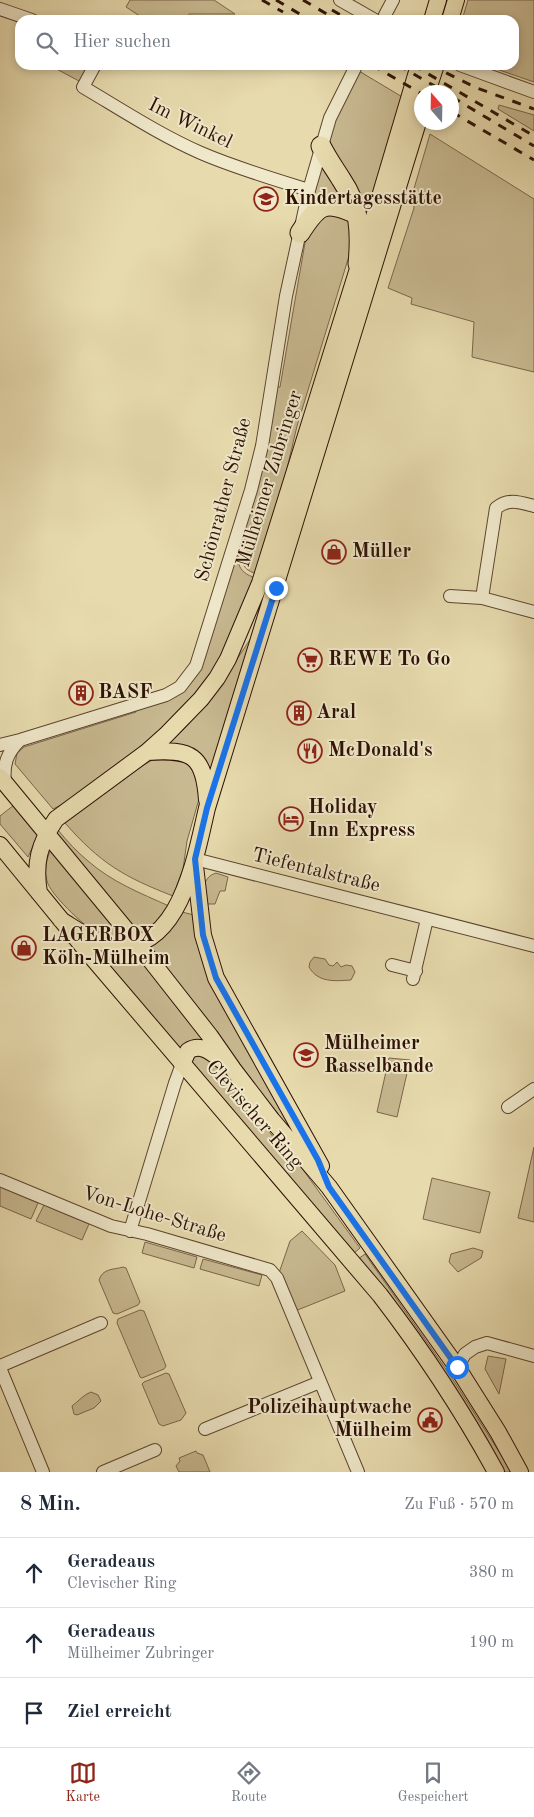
<!DOCTYPE html>
<html lang="de">
<head>
<meta charset="utf-8">
<style>
  body { margin:0; font-family:"Old Standard TT",serif; background:#f6f6f7; color:#1f2937 }
  .compass { position:absolute; left:414px; top:85px; width:45px; height:45px; border-radius:50%; background:#fff; box-shadow:0 2px 8px #0003; rotate:340deg }
  .stop { position:absolute; width:15px; height:15px; margin:-11px; border:4px solid #1a73e8; border-radius:50%; background:#fff }
  .stop.end { background:#1a73e8; border-color:#fff; box-shadow:0 1px 5px #0008 }
  .list { margin:0; padding:0; list-style:none }
  h2 { display:flex; justify-content:space-between; align-items:center; height:65px; margin:0; padding:0 20px; font-size:21px }
  h2 small { font-size:16px; font-weight:400; color:#747a83 }
  .list li { display:grid; grid-template-columns:32px 1fr auto; gap:15px; align-items:center; box-sizing:border-box; height:70px; padding:0 20px; border-top:1px solid #e0e1e3 }
  .list b { display:block; font-size:19px; white-space:nowrap }
  .list p { margin:0; font-size:16px; white-space:nowrap; color:#747a83 }
  .list em { font-size:16px; font-style:normal; color:#747a83 }
  .icon { flex:none; width:28px; height:28px; fill:none; stroke:currentColor; stroke-width:2; stroke-linecap:round; stroke-linejoin:round }
  .map { position:relative; flex:none; width:534px; height:1472px; overflow:hidden }
  .search { position:absolute; background:#fff; box-shadow:0 2px 8px #0003; left:15px; right:15px; top:15px; height:55px; display:flex; align-items:center; gap:12px; box-sizing:border-box; padding:0 18px; border-radius:15px; color:#747a83; font-size:19px }
  .sheet { height:275px; background:#fff }
  nav { display:flex; justify-content:space-around; align-items:center; box-sizing:border-box; height:70px; border-top:1px solid #e0e1e3; background:#fff; font-size:14px; color:#747a83 }
  nav a { display:grid; justify-items:center; gap:2px }
  nav .on { color:#8f2418 }
  .map>svg:first-child { display:block }
  .green { fill:#c8b991; stroke:#7b654b }
  .lines { fill:none; stroke-linecap:round; stroke-linejoin:round }
  .minor-casing { stroke:#5c442f; stroke-width:14 }
  .major-casing { stroke:#2e1105; stroke-width:18 }
  .highway-casing { stroke:#2e1105; stroke-width:21 }
  .minor { stroke:#efe8ca; stroke-width:12 }
  .major { stroke:#e7dbae; stroke-width:16 }
  .highway { stroke:#e7dbae; stroke-width:19 }
  .rail { stroke:#2e1105; stroke-width:3; stroke-dasharray:9 9; stroke-linecap:butt }
  .route { stroke:#1a73e8; stroke-width:6 }
  .labels { text-anchor:middle; dominant-baseline:central; stroke-width:4; stroke-linejoin:round; paint-order:stroke }
  .street-label { font-size:20px; fill:#2e1105; stroke:#efe8ca }
  .poi-label { font-size:20px; font-weight:bold; fill:#2e1105; stroke:#efe8ca; text-anchor:start }
</style>
</head>
<body>
<div class="map">
<svg width="534" height="1472" viewBox="0 0 534 1472">
  <rect width="100%" height="100%" fill="#e7dbae"/>
  <filter id="stains"><feTurbulence type="fractalNoise" baseFrequency=".004" numOctaves="4"/><feColorMatrix values="0 0 0 0 .2 0 0 0 0 .09 0 0 0 0 .02 0 0 0 .5 -.17"/></filter>
  <radialGradient id="worn" r=".72"><stop offset=".6" stop-color="#630" stop-opacity="0"/><stop offset="1" stop-color="#630" stop-opacity=".3"/></radialGradient>
  <path class="green" d="M130 0H214L235 14H189L187 20H146L126 7Z
    M468 0H534V82L485 65H514V20H462Z
    M49 65H89L81 80 79 81Z
    M359 71 404 98 367 219 328 147 331 130Z
    M499 105 534 115V131L498 109Z
    M430 134 534 199V372L472 357 474 322 411 304 412 298 388 288 414 208 413 192Z
    M321 166 350 203 311 205Z
    M323 212 350 218 353 243 297 426 277 511 257 574C237 568 242 557 247 541L241 537 277 387H280L306 237Z
    M240 541 243 542C235 560 236 572 256 578 246 601 237 625 226 648 202 700 154 737 109 770 92 783 73 800 53 809L15 764 17 753 24 747 136 712V709L185 690 198 674Z
    M251 638 211 777 168 745 184 729 214 694Z
    M156 758 190 761 201 792 187 841 183 869 173 896C124 877 100 863 65 823L142 766Z
    M14 805 38 835 28 857 0 824V816Z
    M58 830C67 841 77 852 88 861 112 882 140 893 169 906L154 925 139 934 56 833Z
    M51 850 122 937C112 937 104 936 95 932 83 925 50 894 47 881 44 871 46 859 51 850Z
    M216 873 228 877 225 891H220L215 904H204C204 891 201 878 216 873Z
    M182 912 194 915 298 1140 148 946Z
    M94 947 135 952 204 1040 182 1052 107 965Z
    M314 957 325 959 329 965 333 966 337 962 341 967 346 965 352 966 355 972 351 980C335 981 318 983 309 967L310 962Z
    M193 1054 217 1062 277 1142 301 1167 360 1248 354 1253 189 1061Z
    M389 1058 410 1060 397 1117 377 1112Z
    M534 1147V1222L518 1218Z
    M432 1178 490 1192 480 1233 423 1219Z
    M0 1187 38 1203 31 1219 0 1206Z
    M44 1205 89 1224 82 1240 36 1221Z
    M302 1231 335 1265 345 1291 295 1311 279 1273 290 1241Z
    M145 1242 197 1257 194 1268 142 1253Z
    M473 1248 483 1251 481 1258 458 1272 449 1262 451 1254Z
    M365 1254 450 1375 512 1472H501L358 1259Z
    M203 1259 262 1275 259 1286 200 1269Z
    M123 1267 126 1268 140 1302 138 1305 117 1314 113 1313 99 1280C103 1268 113 1270 123 1267Z
    M140 1310 144 1311 166 1366 164 1369 142 1378 140 1377 117 1323 118 1319Z
    M488 1356 506 1359 499 1394 485 1369Z
    M166 1373 169 1374 186 1413 181 1420 163 1426 159 1424 142 1384 144 1382Z
    M91 1392 98 1395 101 1401 94 1408 77 1415 74 1414 72 1406C79 1401 83 1395 91 1392Z
    M196 1451 197 1453 203 1455 210 1472H179L176 1466 180 1461 179 1458Z"/>
  <g class="lines">
    <g class="minor-casing">
      <path id="minor" d="M340 0 375 20
        M0 9 32 20
        M385 15 393 0
        M95 65 83 87C122 110 160 135 201 153 236 168 273 179 309 190
        M460 65 534 92
        M450 596 482 598 534 612
        M482 598 496 508C509 498 519 502 534 506
        M0 745 20 740 166 695 180 687 196 666 251 490 262 446 286 296 309 190 330 118 355 68
        M5 783C3 764 7 753 20 740
        M195 859 534 946
        M392 965 416 971
        M413 979 427 919
        M508 1107 534 1089
        M0 1180 111 1226 147 1234 270 1270 277 1278 358 1472
        M130 1231 175 1083 182 1064
        M0 1366 101 1323
        M457 1367 465 1354 475 1347 487 1343 534 1356
        M0 1368 43 1472
        M205 1429 320 1382
        M103 1472 155 1450"/>
    </g>
    <g class="major-casing">
      <path id="major" d="M432 20 438 0
        M450 20 456 0
        M427 92 436 65
        M147 752C191 749 204 754 207 800
        M0 777 137 943 210 1036 233 1069 272 1120 329 1187 457 1367 498 1432 520 1472
        M0 845 90 955 380 1295C423 1351 462 1410 496 1472
        M195 866 203 935 216 978 321 1166
        M39 893C34 863 39 844 56 819L147 752 166 735 201 699 217 678 228 659 260 583 371 227 419 65
        M61 920C74 928 87 938 101 942 178 966 195 859 207 808L422 109
        M182 1064 188 1051C202 1042 213 1054 224 1062"/>
    </g>
    <g class="highway-casing">
      <path id="highway" d="M321 146C328 160 333 166 341 179 360 207 361 232 358 264
        M300 233C318 205 324 199 356 214"/>
    </g>
    <use href="#minor" class="minor"/>
    <use href="#major" class="major"/>
    <use href="#highway" class="highway"/>
    <path class="rail" d="M262 0 283 12
      M276 0 310 20
      M303 0 337 20
      M332 10 349 20
      M372 65 422 94
      M398 65 445 92
      M413 65 534 136
      M430 65 477 88 534 109
      M452 97 534 146
      M452 112 534 160"/>
  </g>
  <g class="lines">
    <path class="route" d="M276 588 207 808 195 859 203 935 216 978 318 1160 329 1187 457 1367"/>
  </g>
  <defs>
    <g id="school-ring" transform="scale(1.25)"><circle r="9.5" fill="#efe8ca" stroke="#8f2418" stroke-width="1.5"/><path d="M0-5L7-2L0 1L-7-2ZM-4 1L0 2.5L4 1V4Q0 6-4 4Z" fill="#8f2418"/></g>
    <g id="shop-ring" transform="scale(1.25)"><circle r="9.5" fill="#efe8ca" stroke="#8f2418" stroke-width="1.5"/><path d="M-5-2.5h2.3a2.7 3.5 0 0 1 5.4 0H5L5.5 6h-11ZM-1.5-2.5h3a1.5 2.3 0 0 0-3 0Z" fill="#8f2418"/></g>
    <g id="supermarket-ring" transform="scale(1.25)"><circle r="9.5" fill="#efe8ca" stroke="#8f2418" stroke-width="1.5"/><path d="M-6-5.5h2.5l.6 2H6L4.5 2H-2.5L-4.4-4H-6ZM-1.5 3.2a1.3 1.3 0 1 0 .1 0ZM3 3.2a1.3 1.3 0 1 0 .1 0Z" fill="#8f2418"/></g>
    <g id="building-ring" transform="scale(1.25)"><circle r="9.5" fill="#efe8ca" stroke="#8f2418" stroke-width="1.5"/><path d="M-4-6H4V6H1V3H-1V6H-4ZM-2.5-4.3h1.7v1.8h-1.7ZM.8-4.3h1.7v1.8H.8ZM-2.5-1h1.7V.8h-1.7ZM.8-1h1.7V.8H.8Z" fill="#8f2418"/></g>
    <g id="restaurant-ring" transform="scale(1.25)"><circle r="9.5" fill="#efe8ca" stroke="#8f2418" stroke-width="1.5"/><path d="M-5-6h1v4h1v-4h1v4h1v-4h1v5L-1.5 .5V6h-2V.5L-5-1ZM5-6V6H3V1.5H1.5Q1.5-4 5-6Z" fill="#8f2418"/></g>
    <g id="hotel-ring" transform="scale(1.25)"><circle r="9.5" fill="#efe8ca" stroke="#8f2418" stroke-width="1.5"/><path d="M-6-4.5h1.5V1H6V5H4.5V3h-9V5H-6ZM-4 0a1.8 1.8 0 1 1 3.6 0ZM.5 0V-2.5h3Q6-2.5 6 0Z" fill="#8f2418"/></g>
    <g id="civic-ring" transform="scale(1.25)"><circle r="9.5" fill="#efe8ca" stroke="#8f2418" stroke-width="1.5"/><path d="M-.6-6.5H3V-4.5H.6V-3L4-1V1h2V6H-6V1h2V-1L-.6-3ZM-1.2 2.5V6h2.4V2.5Z" fill="#8f2418"/></g>
  </defs>
  <g fill-rule="evenodd">
    <use href="#school-ring" x="266" y="199"/>
    <use href="#shop-ring" x="334" y="552"/>
    <use href="#supermarket-ring" x="310" y="660"/>
    <use href="#building-ring" x="81" y="693"/>
    <use href="#building-ring" x="299" y="713"/>
    <use href="#restaurant-ring" x="310" y="751"/>
    <use href="#hotel-ring" x="291" y="819"/>
    <use href="#shop-ring" x="24" y="948"/>
    <use href="#school-ring" x="306" y="1055"/>
    <use href="#civic-ring" x="430" y="1420"/>
  </g>
  <g class="labels">
    <g class="street-label">
      <text transform="translate(190 124) rotate(26)">Im Winkel</text>
      <text transform="translate(270 479) rotate(-73)">Mülheimer Zubringer</text>
      <text transform="translate(224 500) rotate(-75)">Schönrather Straße</text>
      <text transform="translate(316 871) rotate(14)">Tiefentalstraße</text>
      <text transform="translate(254 1115) rotate(49)">Clevischer Ring</text>
      <text transform="translate(154 1215) rotate(17)">Von-Lohe-Straße</text>
    </g>
    <g class="poi-label">
      <text x="284" y="199">Kindertagesstätte</text>
      <text x="352" y="552">Müller</text>
      <text x="328" y="660">REWE To Go</text>
      <text x="98" y="693">BASF</text>
      <text x="316" y="713">Aral</text>
      <text x="328" y="751">McDonald's</text>
      <text x="308" y="808">Holiday<tspan x="308" dy="23">Inn Express</tspan></text>
      <text x="42" y="936">LAGERBOX<tspan x="42" dy="23">Köln-Mülheim</tspan></text>
      <text x="324" y="1044">Mülheimer<tspan x="324" dy="23">Rasselbande</tspan></text>
      <text x="412" y="1408" text-anchor="end">Polizeihauptwache<tspan x="412" dy="23">Mülheim</tspan></text>
    </g>
  </g>
  <rect width="100%" height="100%" filter="url(#stains)"/>
  <rect width="100%" height="100%" fill="url(#worn)"/>
</svg>
<svg class="compass" viewBox="-18 -18 36 36"><path d="M0-13l5 13h-10z" fill="#e53935"/><path d="M0 13l5-13h-10z" fill="#747a83"/></svg>
<div class="stop" style="left:457px;top:1367px"></div>
<div class="stop end" style="left:276px;top:588px"></div>
<div class="search"><svg class="icon" aria-label="search" viewBox="0 0 24 24"><circle cx="10" cy="10" r="6"/><path d="M15 15l6 6"/></svg>Hier suchen</div>
</div>
<section class="sheet">
<h2>8 Min.<small>Zu Fuß · 570 m</small></h2>
<ul class="list">
<li><svg class="icon" aria-label="ahead" viewBox="0 0 24 24"><path d="M12 20V5M6 11l6-6 6 6"/></svg><div><b>Geradeaus</b><p>Clevischer Ring</p></div><em>380 m</em></li>
<li><svg class="icon" aria-label="ahead" viewBox="0 0 24 24"><path d="M12 20V5M6 11l6-6 6 6"/></svg><div><b>Geradeaus</b><p>Mülheimer Zubringer</p></div><em>190 m</em></li>
<li><svg class="icon" aria-label="arrive" viewBox="0 0 24 24"><path d="M6 21V4h12l-3 4 3 4H6"/></svg><div><b>Ziel erreicht</b></div></li>
</ul>
</section>
<nav>
<a class="on"><svg class="icon" aria-label="map" viewBox="0 0 24 24"><path d="M3 6l6-2 6 2 6-2v14l-6 2-6-2-6 2zM9 4v14M15 6v14"/></svg>Karte</a>
<a><svg class="icon" aria-label="directions" viewBox="0 0 24 24"><path d="M12 3l9 9-9 9-9-9zM9 14v-3h6M13 9l2 2-2 2"/></svg>Route</a>
<a><svg class="icon" aria-label="saved" viewBox="0 0 24 24"><path d="M7 4h10v16l-5-4-5 4z"/></svg>Gespeichert</a>
</nav>
</body>
</html>
